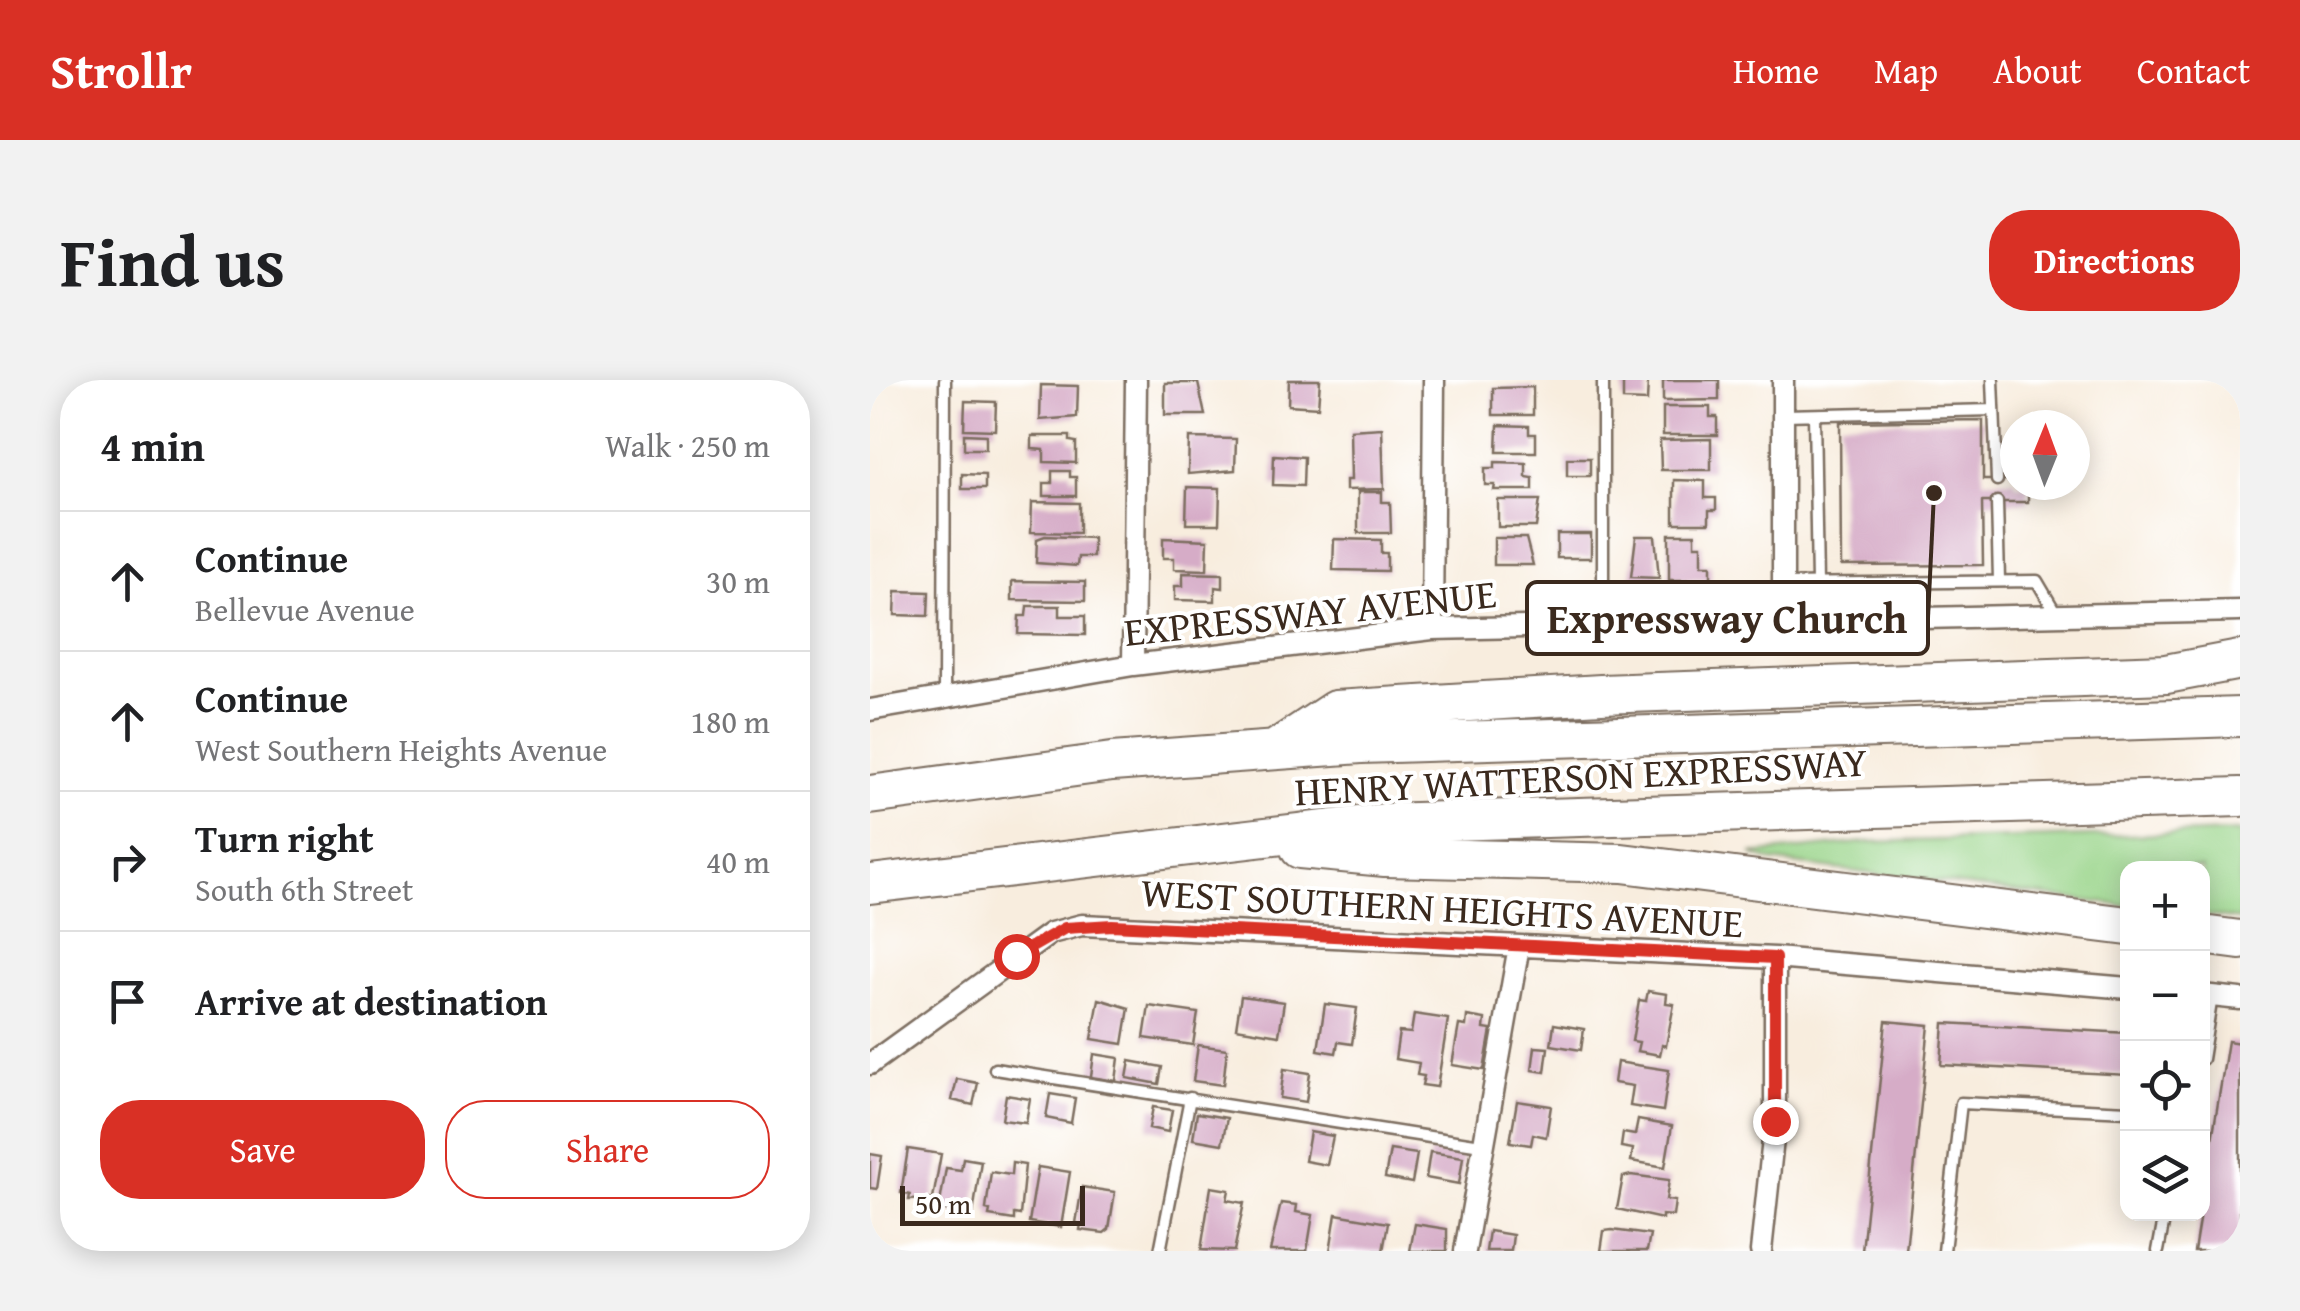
<!DOCTYPE html>
<html lang="en">
<head>
<meta charset="utf-8">
<style>
  body { margin:0; font-family:"Gentium Book Plus",serif; background:#f2f2f2; color:#202124 }
  .controls { position:absolute; right:30px; bottom:30px; display:grid; overflow:hidden; border-radius:20px; box-shadow:0 5px 25px #0003 }
  .controls button { width:90px; height:90px; display:grid; place-items:center; padding:0; border:0; border-bottom:2px solid #e0e0e0; background:#fff; color:#202124; font:50px sans-serif }
  .compass { position:absolute; left:1130px; top:30px; width:90px; height:90px; border-radius:50%; background:#fff; box-shadow:0 5px 25px #0003; rotate:1deg }
  .scale { position:absolute; left:30px; bottom:25px; width:185px; box-sizing:border-box; padding-left:10px; border:5px solid #3b2a1e; border-top:0; font-size:28px; line-height:35px; white-space:nowrap; color:#3b2a1e; -webkit-text-stroke:8px #fff; paint-order:stroke }
  .stop { position:absolute; width:30px; height:30px; margin:-22px; border:8px solid #d93025; border-radius:50%; background:#fff }
  .stop.end { background:#d93025; border-color:#fff; box-shadow:0 2px 10px #0008 }
  .list { margin:0; padding:0; list-style:none }
  h2 { display:flex; justify-content:space-between; align-items:center; height:130px; margin:0; padding:0 40px; font-size:42px }
  h2 small { font-size:32px; font-weight:400; color:#757577 }
  .list li { display:grid; grid-template-columns:65px 1fr auto; gap:30px; align-items:center; box-sizing:border-box; height:140px; padding:0 40px; border-top:2px solid #e0e0e0 }
  .list b { display:block; font-size:38px; white-space:nowrap }
  .list p { margin:0; font-size:32px; white-space:nowrap; color:#757577 }
  .list em { font-size:32px; font-style:normal; color:#757577 }
  .actions { display:flex; gap:20px; padding:30px 40px }
  .actions a { flex:1; padding:22px 0; border:2px solid #d93025; border-radius:40px; text-align:center; font-size:35px; color:#d93025 }
  .actions .main { background:#d93025; color:#fff }
  .icon { flex:none; width:55px; height:55px; fill:none; stroke:currentColor; stroke-width:2; stroke-linecap:round; stroke-linejoin:round }
  .map { position:relative; flex:none; width:1370px; height:871px; overflow:hidden; border-radius:40px }
  header { display:flex; align-items:center; gap:60px; box-sizing:border-box; height:140px; padding:0 50px; background:#d93025; color:#fff }
  header strong { font-size:48px }
  nav { display:flex; gap:55px; margin-inline-start:auto; font-size:35px }
  .intro { display:flex; align-items:center; justify-content:space-between; box-sizing:border-box; height:240px; padding:0 60px }
  h1 { margin:0; font-size:70px }
  .button { padding:25px 45px; border-radius:40px; background:#d93025; color:#fff; font-size:35px; font-weight:700 }
  main { display:flex; gap:60px; padding:0 60px }
  aside { flex:1; background:#fff; border-radius:40px; box-shadow:0 5px 25px #0003 }
  .map>svg:first-child { display:block }
  .green { fill:#98d488; stroke:#6a7f53; stroke-width:2.5 }
  .building { fill:#d6acc7 }
  .lines { fill:none; stroke-linecap:round; stroke-linejoin:round }
  .service-casing { stroke:#7d6e61; stroke-width:15 }
  .minor-casing { stroke:#7d6e61; stroke-width:25 }
  .motorway-casing { stroke:#7d6e61; stroke-width:42 }
  .service { stroke:#fff; stroke-width:10 }
  .minor { stroke:#fff; stroke-width:20 }
  .motorway { stroke:#fff; stroke-width:38 }
  .route { stroke:#d93025; stroke-width:12 }
  .labels { text-anchor:middle; dominant-baseline:central; stroke-width:8; stroke-linejoin:round; paint-order:stroke }
  .street-label { font-size:40px; fill:#3b2a1e; stroke:#fff }
  .leader { fill:none; stroke:#3b2a1e; stroke-width:4 }
  .callout-dot { fill:#3b2a1e; stroke:#fff; stroke-width:4 }
  .callout { fill:#fff; stroke:#3b2a1e; stroke-width:4 }
  .callout-label { font-size:42px; text-anchor:middle; font-weight:bold; fill:#3b2a1e }
</style>
</head>
<body>
<header>
<strong>Strollr</strong>
<nav><a>Home</a><a>Map</a><a>About</a><a>Contact</a></nav>
</header>
<div class="intro"><h1>Find us</h1><a class="button">Directions</a></div>
<main>
<aside>
<h2>4 min<small>Walk · 250 m</small></h2>
<ul class="list">
<li><svg class="icon" aria-label="ahead" viewBox="0 0 24 24"><path d="M12 20V5M6 11l6-6 6 6"/></svg><div><b>Continue</b><p>Bellevue Avenue</p></div><em>30 m</em></li>
<li><svg class="icon" aria-label="ahead" viewBox="0 0 24 24"><path d="M12 20V5M6 11l6-6 6 6"/></svg><div><b>Continue</b><p>West Southern Heights Avenue</p></div><em>180 m</em></li>
<li><svg class="icon" aria-label="right" viewBox="0 0 24 24"><path d="M7 20v-9h11M14 6l5 5-5 5"/></svg><div><b>Turn right</b><p>South 6th Street</p></div><em>40 m</em></li>
<li><svg class="icon" aria-label="arrive" viewBox="0 0 24 24"><path d="M6 21V4h12l-3 4 3 4H6"/></svg><div><b>Arrive at destination</b></div></li>
</ul>
<div class="actions"><a class="main">Save</a><a>Share</a></div>
</aside>
<div class="map">
<svg width="1370" height="871" viewBox="0 0 1370 871">
  <rect width="100%" height="100%" fill="#fff"/>
  <filter id="ink" filterUnits="userSpaceOnUse"><feTurbulence type="fractalNoise" baseFrequency=".01" numOctaves="2"/><feDisplacementMap in="SourceGraphic" scale="20" xChannelSelector="R" yChannelSelector="G"/><feConvolveMatrix kernelMatrix="1 2 1 2 8 2 1 2 1" color-interpolation-filters="sRGB"/></filter>
  <filter id="wash" filterUnits="userSpaceOnUse"><feTurbulence type="fractalNoise" baseFrequency=".0048" numOctaves="4" result="noise"/><feDisplacementMap in="SourceGraphic" scale="40" xChannelSelector="R" yChannelSelector="G"/><feGaussianBlur stdDeviation="2.25" result="paint"/><feColorMatrix in="noise" values="0 0 0 0 0 0 0 0 0 0 0 0 0 0 0 0 0 1.4 0 .05"/><feComposite in="paint" operator="in"/></filter>
  <g filter="url(#wash)">
    <rect width="100%" height="100%" fill="#f8edde"/>
    <path class="green" d="M1370 452V540L1333 535 1332 488H1258L1257 526 901 481 882 474 996 462Z"/>
    <g id="blocks">
      <path class="building" d="M419 0H450L448 27 418 25Z
        M753 0 778 1 777 21 753 20Z
        M793 0H849V20L793 21Z
        M295 3H328L335 35H295Z
        M171 5 208 6 207 37 170 40Z
        M663 7V35H623V8Z
        M95 21 126 22 125 50 94 49Z
        M793 27H840V37H847V55H793Z
        M1113 40V100H1145V105H1158V122H1112L1113 185 971 186 970 42Z
        M628 45 659 46V54H666V72H627Z
        M512 48 514 109 476 110V100H481L480 50Z
        M94 54 116 55V69H94Z
        M162 56H200V61L206 62V83L174 82V70L162 69Z
        M319 58 366 59 365 90 318 94Z
        M841 59V90H791L790 60Z
        M404 75 434 77 433 106 403 105Z
        M697 78H720V96H697Z
        M625 82 656 83V97L663 98V110H624L625 105H615V88H625Z
        M182 91H200V97H206V116H174V103H182Z
        M92 94 115 95V109H92Z
        M804 100 835 101V118H846V130H839V143H804Z
        M317 107 350 108 349 144H316Z
        M488 112H512V122H520L521 153H488Z
        M628 120H670L666 147H628Z
        M162 122 209 123V153L161 152Z
        M687 154H721V178H687Z
        M799 154H825V165H832V185H841V200H799Z
        M175 156 223 158V177H208L207 186 166 183 167 159Z
        M766 156H785L789 198 761 197Z
        M293 158 338 160 337 190 304 189V178H293Z
        M624 158H656L663 185H624Z
        M464 159 511 160V173H517V191L463 190Z
        M313 193 353 194V208L345 207V221L305 220V206H313Z
        M142 201 215 202V221L142 220Z
        M26 211 59 212 58 236 25 235Z
        M157 226H190V236H215V255L148 254 149 236H156Z
        M778 611 797 614 796 623 804 624 796 666 792 665 790 675 767 671 769 662 762 661 769 620 776 621Z
        M371 616 414 622 409 655 366 648Z
        M229 619 259 628 253 664 222 659Z
        M455 624 487 628 482 664 468 662 466 673 448 670Z
        M279 626 328 633 323 665 274 658Z
        M544 634 578 639 567 707 552 705 554 696 547 695 549 683 525 679 529 652 541 653Z
        M597 636 615 639 614 649 621 650 614 690 582 685 589 645 596 646Z
        M1016 641 1059 645 1036 871H992Z
        M1074 643 1258 653V695L1071 685Z
        M684 644 714 649 711 670 681 665Z
        M1358 661 1370 663V855L1367 871H1324Z
        M328 665 357 669 353 705 323 701Z
        M665 667 678 668 675 692 662 690Z
        M224 674 249 678 246 701 221 697Z
        M260 681 292 687 289 704 257 698Z
        M747 682 799 690 793 731 760 726 763 706 744 703Z
        M414 689 440 693 436 722 410 718Z
        M87 699 108 703 103 725 82 720Z
        M180 714 205 718 201 743 176 738Z
        M136 715 160 719 156 743 132 740Z
        M647 721 681 726 676 757 663 754 661 765 640 762Z
        M283 727 302 730 298 752 279 748Z
        M327 733 357 738 352 764 323 759Z
        M768 740 802 746 795 787 761 781 763 769 751 767 753 753 765 755Z
        M440 752 463 756 457 785 435 781Z
        M38 769 71 774 63 819 39 820 40 815 31 813Z
        M520 770 547 774 542 803 515 798Z
        M560 772 593 777 589 804 556 798Z
        M0 774 12 776 7 809 0 808Z
        M93 778 111 781 103 834 69 829 76 788 91 790Z
        M142 783 155 785 150 835 144 834V840L119 836 120 830 116 829 121 792 141 795Z
        M168 787 200 792 191 847 159 842Z
        M761 795 799 800 796 820 805 821 803 836 792 835V839L747 829 753 797Z
        M212 807 245 812 239 849 234 853 210 850 211 844 206 843Z
        M341 807 359 810 357 820 374 823 364 871 331 870Z
        M411 823 427 825 426 832 443 835 437 871H400Z
        M466 834 518 843 513 871H460Z
        M545 844 577 849V871H540Z
        M742 850 780 855 777 871H731L734 851Z
        M619 851 643 855 641 871H616Z"/>
    </g>
  </g>
  <g filter="url(#ink)">
    <use href="#blocks" fill-opacity="0" stroke="#7d6e61" stroke-width="2.5"/>
    <g class="lines">
      <g class="service-casing">
        <path id="service" d="M733 0V243
          M1123 0 1127 100
          M914 35 1124 30
          M944 35 947 203
          M1127 122 1129 200
          M913 204 1167 201 1187 235
          M74 317 75 0
          M1332 679 1342 616
          M125 689 611 765
          M290 871 320 718
          M1074 871 1091 723 1258 731
          M1288 871 1295 834"/>
      </g>
      <g class="minor-casing">
        <path id="minor" d="M913 240V0
          M562 249 564 0
          M263 285 266 0
          M0 330 263 285 562 249 1370 231
          M1332 615 1370 619
          M0 684 181 553 212 545 905 578 1258 608
          M595 871 649 566
          M891 871 905 741V578"/>
      </g>
      <g class="motorway-casing">
        <path id="motorway" d="M406 369 465 330 731 314 1296 294 1370 280
          M0 415 242 382 491 364 1370 337
          M430 469 515 477 752 483 1258 546
          M0 504 513 443 1370 417
          M1332 555 1370 560"/>
      </g>
      <use href="#service" class="service"/>
      <use href="#minor" class="minor"/>
      <use href="#motorway" class="motorway"/>
    </g>
  </g>
  <g class="lines" filter="url(#ink)">
    <path class="route" d="M146 576 195 548 242 545 905 578V741"/>
  </g>
  <g class="labels">
    <g class="street-label">
      <text transform="translate(440 232) rotate(-6)">EXPRESSWAY AVENUE</text>
      <text transform="translate(711 396) rotate(-3)">HENRY WATTERSON EXPRESSWAY</text>
      <text transform="translate(572 527) rotate(3)">WEST SOUTHERN HEIGHTS AVENUE</text>
    </g>
  </g>
  <path class="leader" d="M1064 113L1058 238"/>
  <circle class="callout-dot" cx="1064" cy="113" r="10"/>
  <rect class="callout" x="657" y="202" width="401" height="72" rx="10"/>
  <g class="callout-label">
    <text x="857" y="253">Expressway Church</text>
  </g>
</svg>
<div class="controls">
<button>+</button>
<button>−</button>
<button><svg class="icon" aria-label="locate" viewBox="0 0 24 24"><circle cx="12" cy="12" r="6"/><path d="M12 2v4M12 18v4M2 12h4M18 12h4"/></svg></button>
<button><svg class="icon" aria-label="layers" viewBox="0 0 24 24"><path d="M12 4l9 5-9 5-9-5zM3 14l9 5 9-5"/></svg></button>
</div>
<svg class="compass" viewBox="-18 -18 36 36"><path d="M0-13l5 13h-10z" fill="#e53935"/><path d="M0 13l5-13h-10z" fill="#757577"/></svg>
<div class="scale">50 m</div>
<div class="stop" style="left:146px;top:576px"></div>
<div class="stop end" style="left:905px;top:741px"></div>
</div>
</main>
</body>
</html>
